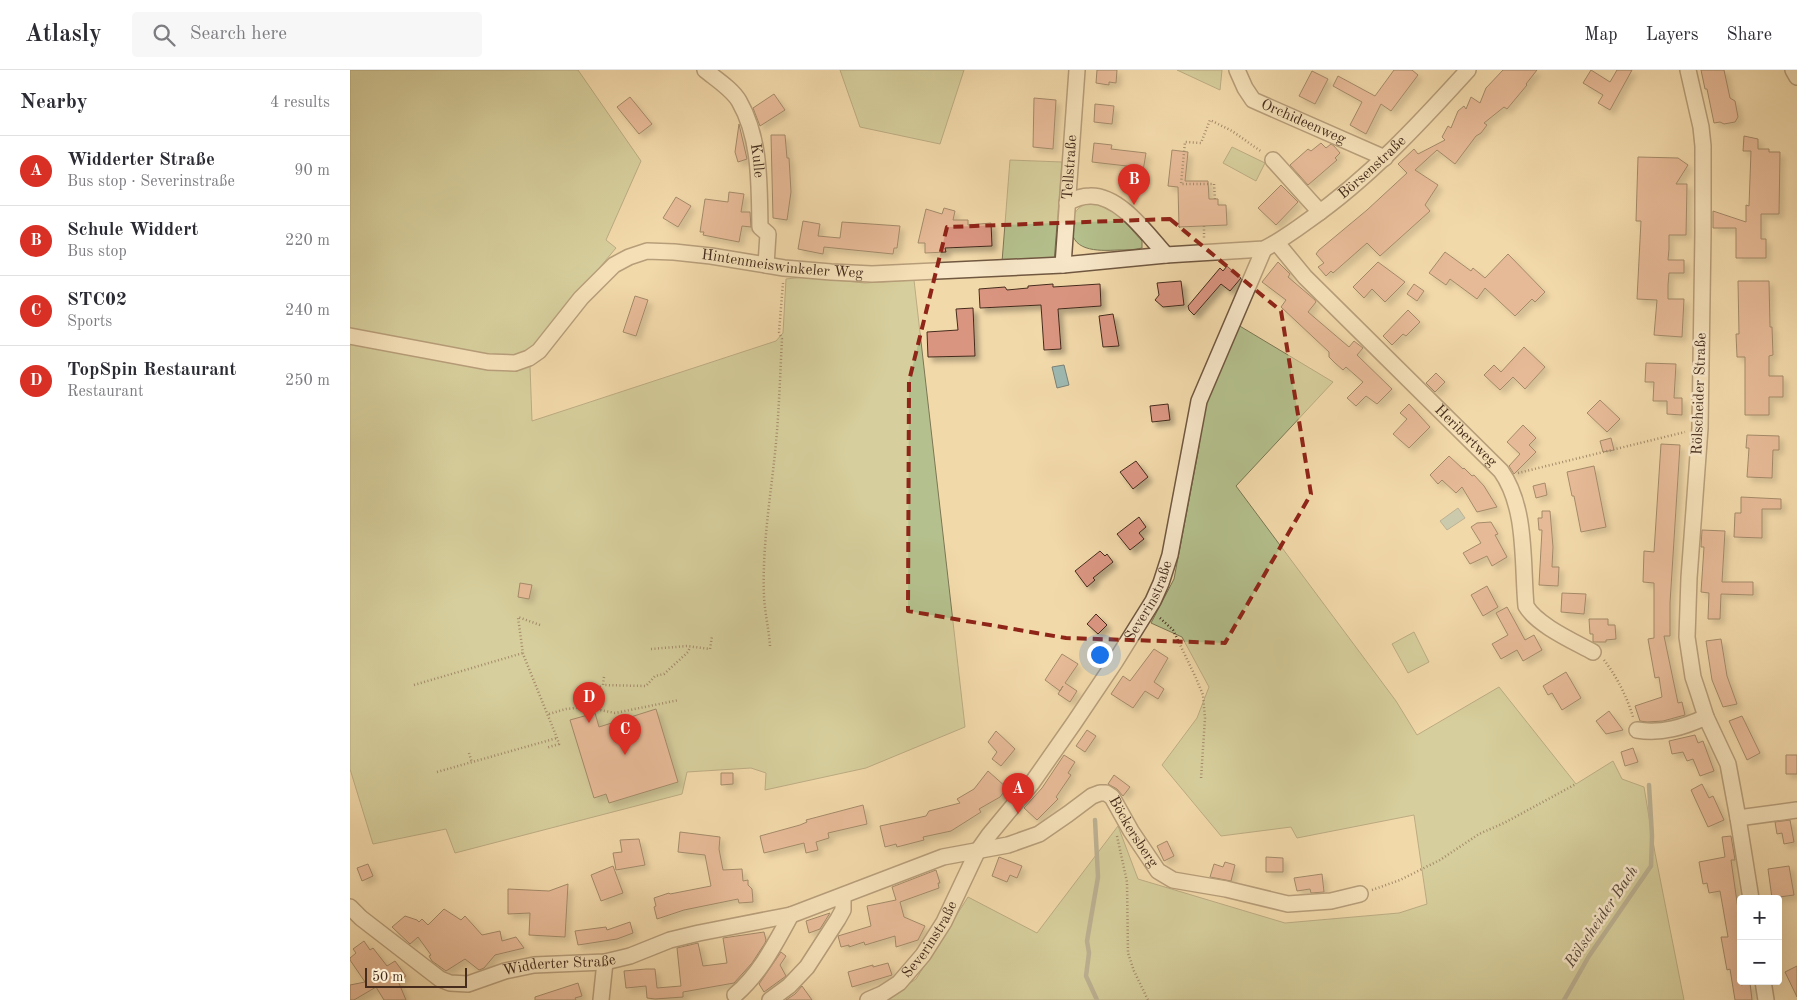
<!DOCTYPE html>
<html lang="en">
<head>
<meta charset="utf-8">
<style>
  body { margin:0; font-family:"Old Standard TT",serif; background:#f7f7f7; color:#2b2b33 }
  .controls { position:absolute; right:15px; bottom:15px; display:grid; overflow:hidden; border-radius:5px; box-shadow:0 5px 20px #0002 }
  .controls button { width:45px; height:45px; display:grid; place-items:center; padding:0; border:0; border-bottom:1px solid #e1e1e2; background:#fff; color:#2b2b33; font:25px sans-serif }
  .scale { position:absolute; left:15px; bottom:12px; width:102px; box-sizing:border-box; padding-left:5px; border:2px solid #452c1c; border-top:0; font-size:14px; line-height:18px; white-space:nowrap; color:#452c1c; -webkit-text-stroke:4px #f7e6c8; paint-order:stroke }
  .you { position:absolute; left:749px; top:584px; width:18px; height:18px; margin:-12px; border:4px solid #fff; border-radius:50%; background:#1a73e8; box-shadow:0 0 0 8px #1a73e833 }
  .badge { display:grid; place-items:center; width:32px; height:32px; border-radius:50%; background:#d93025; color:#fff; font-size:16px; font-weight:700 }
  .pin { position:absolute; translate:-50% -41px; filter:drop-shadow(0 1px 2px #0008) }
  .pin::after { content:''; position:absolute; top:26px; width:18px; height:15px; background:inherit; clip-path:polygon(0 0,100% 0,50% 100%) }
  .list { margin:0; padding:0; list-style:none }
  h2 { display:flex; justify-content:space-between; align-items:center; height:65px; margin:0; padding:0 20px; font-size:21px }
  h2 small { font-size:16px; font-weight:400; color:#7c7c81 }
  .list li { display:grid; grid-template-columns:32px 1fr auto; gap:15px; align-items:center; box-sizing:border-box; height:70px; padding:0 20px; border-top:1px solid #e1e1e2 }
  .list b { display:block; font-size:19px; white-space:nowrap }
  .list p { margin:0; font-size:16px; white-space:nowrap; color:#7c7c81 }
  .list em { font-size:16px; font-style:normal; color:#7c7c81 }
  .icon { flex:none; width:28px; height:28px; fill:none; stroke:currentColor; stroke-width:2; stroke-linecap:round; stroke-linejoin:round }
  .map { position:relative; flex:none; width:1447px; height:930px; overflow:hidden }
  header { display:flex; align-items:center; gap:30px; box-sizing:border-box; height:70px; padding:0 25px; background:#fff; border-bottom:1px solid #e1e1e2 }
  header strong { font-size:24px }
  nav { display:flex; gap:28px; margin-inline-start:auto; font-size:18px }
  .search { width:350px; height:45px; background:#f7f7f7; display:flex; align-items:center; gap:12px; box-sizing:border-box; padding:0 18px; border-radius:5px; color:#7c7c81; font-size:19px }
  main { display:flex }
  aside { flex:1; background:#fff }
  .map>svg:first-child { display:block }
  .green { fill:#b4c08d; stroke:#7c7654 }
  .water { fill:#9db9b2; stroke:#7a8176 }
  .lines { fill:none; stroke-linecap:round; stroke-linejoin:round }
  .stream { stroke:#7a8176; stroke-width:4.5 }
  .building { fill:#da9581; stroke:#452c1c; filter:url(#shadow) }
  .minor-casing { stroke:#705740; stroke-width:18 }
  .path { stroke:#452c1c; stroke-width:2.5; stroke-dasharray:1 2.5; stroke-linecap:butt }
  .minor { stroke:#f7e6c8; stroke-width:15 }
  .marked { fill:none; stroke:#8f2418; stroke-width:4; stroke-dasharray:10 6; stroke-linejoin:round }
  .labels { text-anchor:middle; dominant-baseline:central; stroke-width:5; stroke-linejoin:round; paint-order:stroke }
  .street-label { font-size:15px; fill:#452c1c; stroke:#f7e6c8 }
  .water-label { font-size:16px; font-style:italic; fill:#57483a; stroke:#f7e6c8 }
</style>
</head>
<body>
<header>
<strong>Atlasly</strong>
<div class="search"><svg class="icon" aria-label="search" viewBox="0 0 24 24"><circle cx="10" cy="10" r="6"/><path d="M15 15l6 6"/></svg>Search here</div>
<nav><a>Map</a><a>Layers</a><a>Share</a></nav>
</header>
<main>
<aside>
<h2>Nearby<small>4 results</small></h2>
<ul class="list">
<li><span class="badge">A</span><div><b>Widderter Straße</b><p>Bus stop · Severinstraße</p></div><em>90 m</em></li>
<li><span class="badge">B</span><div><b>Schule Widdert</b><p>Bus stop</p></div><em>220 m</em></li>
<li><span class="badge">C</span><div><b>STC02</b><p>Sports</p></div><em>240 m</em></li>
<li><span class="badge">D</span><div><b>TopSpin Restaurant</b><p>Restaurant</p></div><em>250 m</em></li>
</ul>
</aside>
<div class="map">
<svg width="1447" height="930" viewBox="0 0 1447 930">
  <defs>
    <filter id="shadow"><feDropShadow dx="4.5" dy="4.5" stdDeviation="2.5" flood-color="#0004"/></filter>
  </defs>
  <rect width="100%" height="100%" fill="#f2d9aa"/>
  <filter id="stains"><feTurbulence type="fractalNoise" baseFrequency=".004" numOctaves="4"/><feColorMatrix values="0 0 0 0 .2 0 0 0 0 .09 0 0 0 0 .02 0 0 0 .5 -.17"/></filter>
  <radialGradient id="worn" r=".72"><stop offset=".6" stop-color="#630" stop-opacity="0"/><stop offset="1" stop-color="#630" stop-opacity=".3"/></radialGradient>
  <path class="green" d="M0 0H228L291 91 256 170 266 178 178 283 151 289 0 259Z
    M490 0H614L590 74 510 57Z
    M827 0H872L870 20Z
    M882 77 915 93 906 111 873 93Z
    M660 90 712 92 704 192H652Z
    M738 133C759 131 779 157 792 171V178C784 180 776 180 768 180 748 181 718 182 722 153 723 142 728 137 738 133Z
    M454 207 515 213 564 210 615 657 516 698 415 720 416 703 401 698 337 702 332 724 105 783 96 759 23 774 0 699V273L138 297 180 296 182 351 426 271 433 263 436 209Z
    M888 255 983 312 886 416 1046 631 1067 665 1149 617 1226 714 1263 691 1272 709 1294 717 1305 783 1334 930H535L566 909 618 827 687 863 768 756 788 809 935 853 1049 843 1077 834 1064 745 947 768 941 757 871 766 812 695 847 648 859 617 832 567 801 553 824 509 849 377 853 341Z
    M1064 562 1079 592 1058 603 1042 574Z"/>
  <path class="water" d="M714 295 719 315 707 318 702 297Z
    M1108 438 1115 448 1097 460 1090 451Z"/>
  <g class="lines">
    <path class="stream" d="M745 750 748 807 737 871 739 883 736 906 747 930
      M1214 930 1239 886 1301 796 1302 766 1299 715"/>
  </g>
  <path class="building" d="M747 0H767L766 13 759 12V15L746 13Z
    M1044 0H1062L1068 5 1041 41 1031 34 1016 64 1000 55 1012 32 983 16 988 6 1025 26Z
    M1153 0H1187L1176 14 1177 15 1157 39 1154 37 1134 53 1137 55 1131 63 1126 66 1105 94 1087 80 1065 100 1088 115 1075 135 1080 141 1030 186 1017 173 983 203 981 201 976 206 968 197 974 193 966 184 969 180 1017 140 1057 103 1048 94 1064 79 1068 84 1095 70 1092 67 1098 56 1101 58 1108 41 1114 36 1116 39 1121 27 1130 33 1136 18Z
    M1241 0 1260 12 1267 0H1282L1260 40 1248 33 1253 25 1233 13Z
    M1351 0H1374L1380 28 1385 31 1388 47 1385 52 1374 54 1370 52 1364 53 1357 19H1355Z
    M962 1 978 9 965 34 949 26Z
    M424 24 435 40 410 56 403 38Z
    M280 27 302 54 289 64 267 37Z
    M684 28 706 30 703 79 683 77Z
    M745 34 764 36 762 54 744 52Z
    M389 54 397 89 388 92 385 82Z
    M421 65H435L437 88H439L441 122 437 150 423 148Z
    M1394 66 1408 69V79H1419V82H1430L1429 144H1411V169H1416V188H1386V158H1363V141L1396 152V135L1399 136 1401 81H1393Z
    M744 73 762 75 761 79 796 83 793 101 776 99 777 96 742 92Z
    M971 73 976 78 981 74 984 76 990 83 985 88 987 90 958 115 940 95 958 79 961 81Z
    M822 80 838 82 835 111H858L859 129H868V135H876L877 155 829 157 828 117 818 116Z
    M1288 87 1328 88 1338 95 1326 114H1337L1336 165H1319V179L1318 190H1334V203H1319L1318 215V229H1334L1332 267 1304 265 1307 230 1287 229 1291 151H1286Z
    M931 115 948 132 926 155 908 138Z
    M379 122 394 124 391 142H400L401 157 392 156 389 172 353 165 354 162H350L355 129 378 132Z
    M326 127 341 136 328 157 313 148Z
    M594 138 605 141 603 150H618V155L641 153 642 176 595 178 596 182 575 183V173H568L576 139 592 144Z
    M453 151 470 154 468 166 490 168 492 152 550 156 547 178H544L543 184 474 177 473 184 448 179Z
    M1095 182 1121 201 1123 198 1135 208 1158 184 1195 222 1185 232 1182 229 1165 246 1135 218 1127 229 1100 209 1096 215 1079 203Z
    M928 192 940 204 938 207 965 230 966 232 958 242 999 277 1004 271 1013 278 1007 285 1042 319 1027 334 1016 326 1006 336 997 328 1013 312 996 297 993 300 985 293 979 287V282L931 237 936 230 912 212Z
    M1028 192 1055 212 1035 232 1022 219 1014 228 1003 217Z
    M877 196 891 208 880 221 871 214 844 245 839 240 838 236 870 198 873 201Z
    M831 211 834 235 813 237 805 230 809 225 807 213Z
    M1388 211H1419L1420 257H1422L1423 285 1419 286V306H1433V327H1419V345H1395V287H1387L1386 264H1389Z
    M703 214V217L750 214 751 236 708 239 711 279 694 280 691 235 630 238 629 219 655 217 657 220 678 218V216Z
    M1064 214 1074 221 1067 231 1057 224Z
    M285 226 298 230 286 266 273 262Z
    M623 238 625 286 578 287 577 262 608 260 606 239Z
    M1058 240 1070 252 1056 266 1053 264 1042 275 1033 266Z
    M763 244 769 276 753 277 749 246Z
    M1174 277 1195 297 1175 319 1163 307 1150 320 1134 305 1144 295 1151 302Z
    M1296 293 1326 294 1324 328H1332V345L1317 344V331H1303L1304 312H1295Z
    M1086 303 1095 312 1085 322 1076 313Z
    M1250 330 1270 349 1257 362 1237 343Z
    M818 334 820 350 802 352 800 336Z
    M1059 334 1080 357 1059 378 1043 364 1057 349 1050 343Z
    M1173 355 1186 368 1179 375 1186 382 1164 404 1159 396 1170 384 1157 372Z
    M1397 365 1429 366V380H1423L1422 408 1397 407 1399 378H1396Z
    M1261 368 1264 380 1253 382 1250 371Z
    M1311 374 1330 375 1320 533V566H1314L1328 633 1332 632 1335 645 1313 651 1297 652 1290 651 1285 636 1312 627 1309 607 1305 608 1298 569 1304 568V513L1293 512 1294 481 1304 482Z
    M1099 386 1113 399 1114 398 1122 406 1124 405 1134 416 1147 437 1127 442 1112 417 1106 423 1092 410 1088 414 1080 405Z
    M786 391 798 407 783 419 770 402Z
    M1244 396 1256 457 1231 462 1224 426H1222L1217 402Z
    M1195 413 1197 425 1186 428 1183 416Z
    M1391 427 1431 429V439H1412V468L1384 467 1385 443H1391Z
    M1192 441H1200L1203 477 1202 497H1209L1208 516 1189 515 1192 460H1189L1188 448H1192Z
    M789 447 796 457 789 463 794 469 780 480 767 464Z
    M1141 452 1148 464 1145 465 1157 487 1142 496 1137 486 1120 494 1113 483 1131 473 1121 457 1127 453Z
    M1352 460 1375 461 1372 512H1403V525L1371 524 1370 549H1358L1359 523 1351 522 1354 477H1351Z
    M750 481 755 486 757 484 763 492 743 508 745 510 737 517 725 501Z
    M170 513 182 515 179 529 168 527Z
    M1137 516 1148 537 1133 546 1121 525Z
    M1212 523 1236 524 1234 544 1211 542Z
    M1157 537 1175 570 1184 565 1192 580 1173 591 1167 580 1151 589 1142 574 1158 565 1146 543Z
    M746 544 757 555 748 564 737 554Z
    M1239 549H1258V555H1265L1266 569 1256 570V572H1243V564H1240Z
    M1371 569 1377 606 1387 634 1373 637 1362 610 1356 571Z
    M804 579 818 588 804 612 814 619 808 629 795 621 783 638 761 624 773 606 780 611Z
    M712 584 728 594 715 613 727 621 720 632 708 624 713 616 710 621 695 610Z
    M1216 602 1231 628 1212 640 1202 623 1198 625 1193 616Z
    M306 639 328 712 259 733 256 724 244 728 220 650 245 643 249 657Z
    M1259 641 1273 660 1256 664 1246 651Z
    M1392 646 1410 683 1397 690 1379 651Z
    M737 660 746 666 735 682 726 676Z
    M646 661 665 679 651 696 642 689 647 682 638 672Z
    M1345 665 1348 673 1353 671 1364 701 1350 706 1343 689 1337 691 1333 682 1322 684 1319 671Z
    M1283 678 1288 692 1275 696 1271 682Z
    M714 685 725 692 718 703 721 705 706 727 708 729 687 750 674 738 692 718Z
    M1436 685H1447V704H1436Z
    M638 701 657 718 650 727 629 739 631 742 601 761 573 767 574 770 547 777 546 774 535 777 530 756 576 746 579 741 610 733 607 729 624 719Z
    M371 703H383V714L371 715Z
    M764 705 780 717 773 726 767 719 758 714Z
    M1352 714 1359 728 1363 726 1374 750 1358 757 1341 720Z
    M513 735 517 754 478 763 479 768 466 772 468 780 456 783 454 773 414 783 410 766 450 755 457 752 456 750Z
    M1440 750 1444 772 1434 774 1432 763 1427 764 1425 752Z
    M330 762 370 767 369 779 373 800 392 799 393 811 398 810V815L402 819 403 832 389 833 388 829 334 840 307 849 304 837 306 836 304 828 319 823 320 824 361 816 355 785 328 782Z
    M1381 766 1385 790H1381L1391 860V915L1400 913 1402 930H1385L1380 899 1377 900 1371 867H1378L1370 821 1359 823 1357 813 1353 814 1349 792 1375 787 1372 767Z
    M289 769 295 795 266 800 263 783 272 782 270 770Z
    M817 771 824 786 814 791 807 776Z
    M649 787 672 796 667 808 660 805 657 812 642 806Z
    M916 787 933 788V802H916Z
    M875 792 885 795 881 811 860 807 864 794 873 797Z
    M18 794 23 806 12 811 7 798Z
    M263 796 273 823 251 831 241 805Z
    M1439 796 1444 825 1422 828 1418 799Z
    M586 800 590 813H588L589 818 550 832 554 847 575 856 568 870 546 877 545 866 515 875 514 872 499 877V875L491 877 488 866 521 856 517 836 546 830 542 817Z
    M972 804 974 822 961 823 960 819 947 821 944 808Z
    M218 814 215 867 179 865 180 843 158 844V819L199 821Z
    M94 839 111 850 115 846 132 865 150 861 152 871 166 867 174 878 145 885 134 898 129 900 115 889 96 901 82 891 79 886 81 885 68 867 60 874 42 857 55 846 67 850 69 852 72 849 78 855Z
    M480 843 470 859 459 863 456 851Z
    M280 852 283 863 267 869 228 875 225 861 256 857 257 860Z
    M414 862 416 870 415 873 402 893 384 913 333 922V927L305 929 297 928 296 916 276 918 274 901 296 899H305L307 918 331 916 327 878 348 873 353 896 377 893 373 868Z
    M14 871 20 880 23 878 37 896 45 891 56 906 48 911 56 930H34L26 917 4 930H0V915L15 912 0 890V888L6 883 3 879Z
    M431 882 436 886 430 895 436 906 414 922 409 914Z
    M538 893 542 905 502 917 498 902 523 895V897Z
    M1447 896V927L1435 902Z
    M228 913 232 926 225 928 226 930H185V927Z
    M452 916 462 930H436L445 924Z"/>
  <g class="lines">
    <g class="minor-casing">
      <g id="minor">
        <path id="s1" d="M355 0C366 9 382 19 389 31 411 69 409 115 410 157L418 164 416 195"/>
        <path id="s2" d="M887 0 895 18 903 30 1035 88"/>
        <path d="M1338 0 1351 57 1353 76V163L1350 358 1339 508 1337 567 1343 607 1349 625 1356 647 1378 694 1388 748 1401 829"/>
        <path d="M1443 0 1447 7"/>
        <path d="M923 90 970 142"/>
        <path d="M717 133C724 129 731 126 740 126 770 125 797 164 816 185"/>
        <path id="s3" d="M927 173 955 207 1151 401C1177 438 1172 492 1176 536 1187 555 1223 571 1243 582"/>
        <path id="s4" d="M713 195 727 0"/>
        <path id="s5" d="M0 266 138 292 165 293 179 288 189 281 231 228 264 195 279 187 297 181 324 182 361 186 434 198 481 202 522 204 713 195 816 185 914 179C930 171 944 161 959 150 1019 108 1069 54 1118 0"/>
        <path d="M1287 660C1312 664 1334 657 1356 647"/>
        <path d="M1388 748 1447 740"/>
        <path id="s6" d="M0 837 11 848 90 909 100 913 118 914 155 901 184 895 255 892 280 886 320 870 349 863 441 845 593 787 658 775 689 764 718 744 742 726 750 723H756L762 727 781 761 808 801 823 810 876 819 938 834 981 831 1010 824"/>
        <path d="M1413 911 1416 930"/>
        <path d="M385 925C410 904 425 874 441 845"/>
        <path d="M251 930 255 892"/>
        <path d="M420 930 439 916 457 897 488 849 493 840V826"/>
        <path id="s7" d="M518 930 532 924 549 913 573 885 594 852 627 782 639 765 682 713 724 653 765 592 803 531 811 513 820 485 849 331 914 179"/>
      </g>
    </g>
    <path class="path" d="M865 129 864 114H831L835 72 851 73 860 50 882 61 912 82
      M854 156V168
      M1168 403 1335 362
      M810 548 823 560 846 608 853 625 855 648 851 709
      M190 555 168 547 173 584 207 668 209 674 196 678
      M420 576C419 560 415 544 414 527 412 479 420 430 425 383 429 345 430 306 432 269L429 262 433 213
      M301 579 337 576 360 579 362 566
      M1254 590C1267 607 1277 627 1283 647
      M254 607 253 615 296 616 305 606 314 604 338 582 340 577
      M64 615 173 583
      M240 638 247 618 253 615
      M199 644 216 639 235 637 265 643 329 630
      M119 683 122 693
      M87 702 207 668
      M767 766 777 812 778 883 784 901 798 930
      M1022 820 1050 810 1090 790 1129 764 1154 753 1226 714"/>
    <use href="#minor" class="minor"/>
  </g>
  <path d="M0 0H1447V930H0ZM820 149 931 241 961 424 875 573 716 568 558 541 559 311 597 157Z" fill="#f2d9aa" fill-opacity=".55" fill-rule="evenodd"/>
  <path class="marked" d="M820 149 931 241 961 424 875 573 716 568 558 541 559 311 597 157Z"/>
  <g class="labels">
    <g class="street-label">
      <text stroke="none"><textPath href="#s2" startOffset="89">Orchideenweg</textPath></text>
      <text stroke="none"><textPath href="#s1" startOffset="109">Kulle</textPath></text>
      <text stroke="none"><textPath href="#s5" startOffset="1100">Börsenstraße</textPath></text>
      <text stroke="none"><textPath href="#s4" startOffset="98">Tellstraße</textPath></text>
      <text stroke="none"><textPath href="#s5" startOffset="481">Hintenmeiswinkeler Weg</textPath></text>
      <text transform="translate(1350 324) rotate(-88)">Rölscheider Straße</text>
      <text stroke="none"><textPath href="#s3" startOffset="270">Heribertweg</textPath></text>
      <text stroke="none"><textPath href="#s7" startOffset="494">Severinstraße</textPath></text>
      <text stroke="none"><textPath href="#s6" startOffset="866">Böckersberg</textPath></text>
      <text stroke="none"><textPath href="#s7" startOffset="89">Severinstraße</textPath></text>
      <text stroke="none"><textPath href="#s6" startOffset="238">Widderter Straße</textPath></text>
    </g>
    <g class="water-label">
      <text transform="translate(1252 847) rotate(-56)">Rölscheider Bach</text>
    </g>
  </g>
  <rect width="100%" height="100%" filter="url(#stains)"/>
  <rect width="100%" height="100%" fill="url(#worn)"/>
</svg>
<div class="controls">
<button>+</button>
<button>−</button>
</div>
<div class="scale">50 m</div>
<div class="you"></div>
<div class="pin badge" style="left:668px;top:744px">A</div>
<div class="pin badge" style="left:784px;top:135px">B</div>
<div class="pin badge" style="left:275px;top:685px">C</div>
<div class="pin badge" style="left:239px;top:653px">D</div>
</div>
</main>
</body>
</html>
